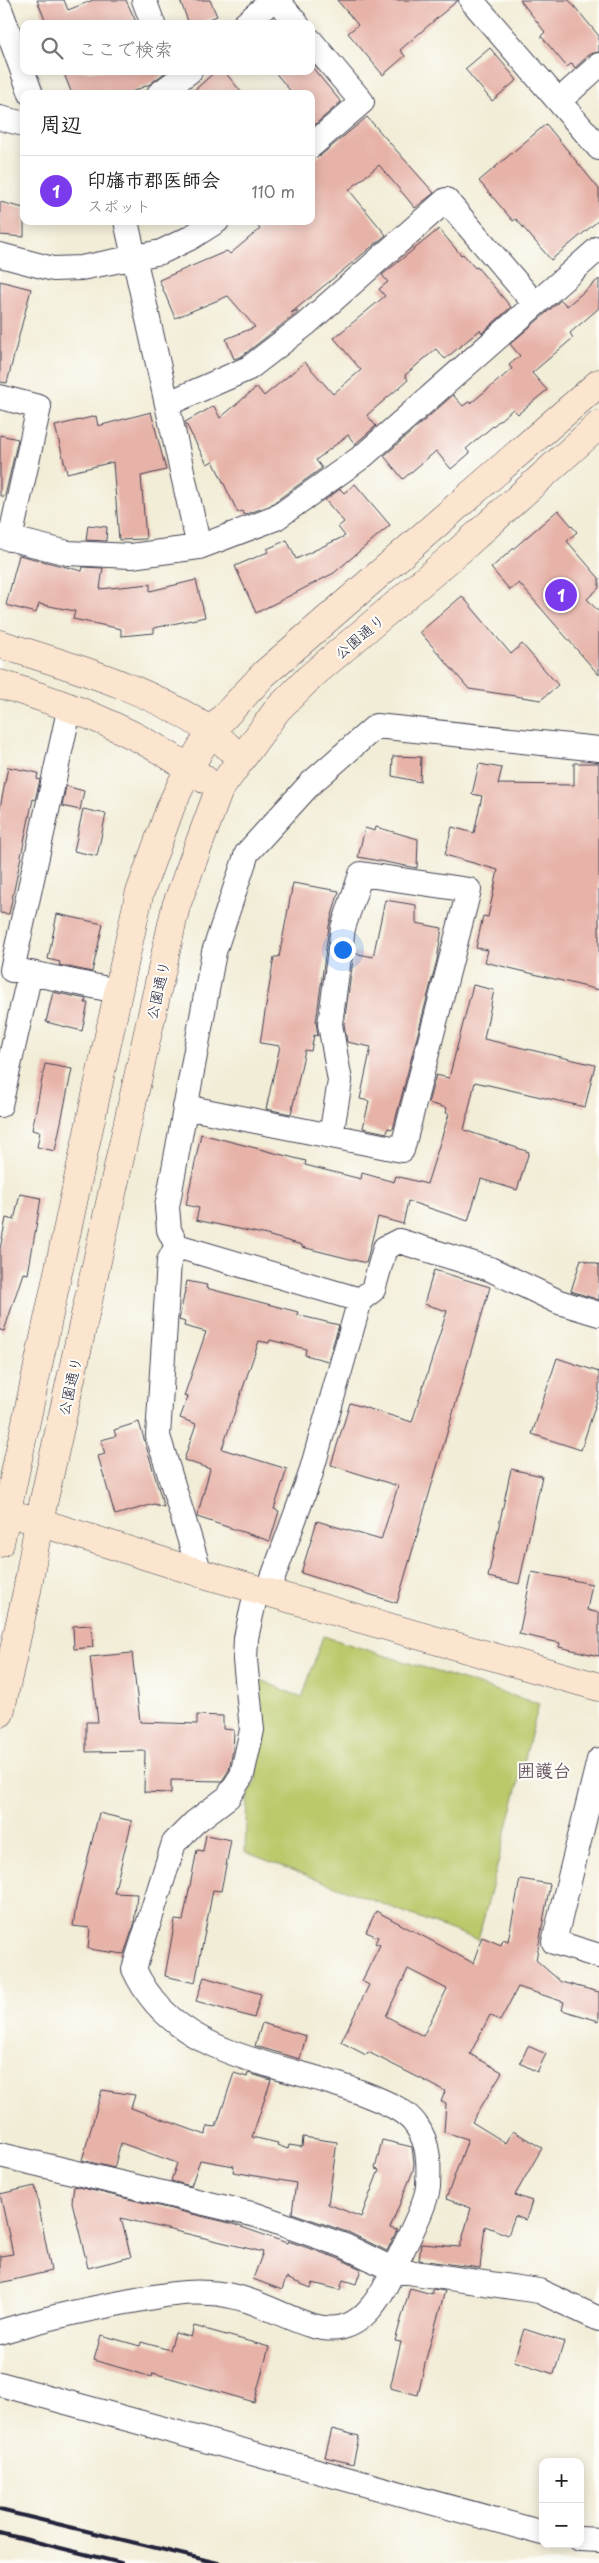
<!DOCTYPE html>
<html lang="ja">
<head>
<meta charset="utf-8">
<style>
  body { margin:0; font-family:"Playpen Sans","Klee One",sans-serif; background:#f6f6f6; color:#222 }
  .controls { position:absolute; right:15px; bottom:15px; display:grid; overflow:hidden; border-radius:10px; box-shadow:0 2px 12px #0003 }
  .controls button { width:45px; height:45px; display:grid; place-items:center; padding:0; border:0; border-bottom:1px solid #e0e0e0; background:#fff; color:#222; font:25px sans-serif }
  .you { position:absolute; left:342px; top:949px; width:18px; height:18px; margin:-12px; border:4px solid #fff; border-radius:50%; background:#1a73e8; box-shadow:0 0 0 8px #1a73e833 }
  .badge { display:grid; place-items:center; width:32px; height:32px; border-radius:50%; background:#7c3aed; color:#fff; font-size:16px; font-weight:700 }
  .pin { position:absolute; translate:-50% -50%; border:2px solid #fff; box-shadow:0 1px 5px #0006 }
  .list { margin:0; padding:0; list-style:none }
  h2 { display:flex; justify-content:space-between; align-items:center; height:65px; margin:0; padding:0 20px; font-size:21px }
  h2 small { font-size:16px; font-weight:400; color:#767676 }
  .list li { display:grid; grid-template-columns:32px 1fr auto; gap:15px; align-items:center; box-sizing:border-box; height:70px; padding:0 20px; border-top:1px solid #e0e0e0 }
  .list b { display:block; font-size:19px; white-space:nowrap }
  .list p { margin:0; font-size:16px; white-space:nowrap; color:#767676 }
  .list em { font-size:16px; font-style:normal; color:#767676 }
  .icon { flex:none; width:28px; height:28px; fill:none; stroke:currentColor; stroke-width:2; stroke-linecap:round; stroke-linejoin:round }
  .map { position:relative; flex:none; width:599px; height:2563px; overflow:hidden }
  .search { position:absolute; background:#fff; box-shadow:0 2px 12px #0003; left:20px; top:20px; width:295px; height:55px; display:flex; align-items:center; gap:12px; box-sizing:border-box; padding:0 18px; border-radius:10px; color:#767676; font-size:19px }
  .panel { position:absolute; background:#fff; box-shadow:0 2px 12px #0003; left:20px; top:90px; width:295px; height:135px; border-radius:10px }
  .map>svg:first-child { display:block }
  .green { fill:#bbc96b; stroke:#6e7653 }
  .building { fill:#e7b3a9; fill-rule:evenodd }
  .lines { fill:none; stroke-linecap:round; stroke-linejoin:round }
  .street-casing { stroke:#414052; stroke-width:26 }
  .secondary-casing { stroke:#414052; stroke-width:29 }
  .street { stroke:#fff; stroke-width:24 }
  .secondary { stroke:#fce5cf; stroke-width:28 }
  .rail { stroke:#22223b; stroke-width:4 }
  .labels { text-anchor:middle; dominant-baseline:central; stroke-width:4; stroke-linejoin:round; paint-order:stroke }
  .street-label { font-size:15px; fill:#22223b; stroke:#fdfcf7 }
  .quarter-label { font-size:18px; font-weight:bold; fill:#675562; stroke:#fdfcf7 }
</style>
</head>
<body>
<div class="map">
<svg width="599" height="2563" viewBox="0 0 599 2563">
  <rect width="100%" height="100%" fill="#fdfcf7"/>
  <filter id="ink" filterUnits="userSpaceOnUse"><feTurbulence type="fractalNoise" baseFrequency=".02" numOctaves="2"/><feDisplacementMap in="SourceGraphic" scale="10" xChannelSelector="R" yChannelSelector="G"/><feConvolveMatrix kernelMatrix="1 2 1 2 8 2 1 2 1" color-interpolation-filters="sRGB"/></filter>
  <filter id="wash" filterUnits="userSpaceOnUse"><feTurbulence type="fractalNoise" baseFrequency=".0096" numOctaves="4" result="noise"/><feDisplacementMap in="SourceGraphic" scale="20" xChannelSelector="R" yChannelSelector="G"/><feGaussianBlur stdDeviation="1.12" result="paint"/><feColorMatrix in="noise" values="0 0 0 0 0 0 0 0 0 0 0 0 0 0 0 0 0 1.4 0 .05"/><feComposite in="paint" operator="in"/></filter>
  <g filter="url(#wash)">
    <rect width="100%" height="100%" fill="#f2edd7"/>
    <path class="green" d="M323 1636 539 1704 478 1940 245 1852 247 1796 256 1780 259 1679 302 1698Z"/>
    <g id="blocks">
      <path class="building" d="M37 0H64L68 10 93 0H126L137 24H37L45 20Z
        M180 0H210L217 16 197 24H189Z
        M337 0H458L400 50 405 56 383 75 348 33 358 25Z
        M520 0H569L599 36V52L590 54 575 68 572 63 567 67 541 36 545 32Z
        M490 48 517 80 492 101 465 69Z
        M311 66 341 102 311 128V94H293L274 71H311Z
        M63 71H167L150 84 127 94H72Z
        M216 71H224L243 94H190Z
        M367 117 434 193 415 208 379 165 349 190 386 235 291 313 298 310 297 313 242 356 234 359 226 339 255 327 228 296 175 318 159 280 227 251 230 254 260 229 253 221H311V159L320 156Z
        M546 124 599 189V220L551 260 516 219 513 221 479 181Z
        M0 202 24 208V237L0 235Z
        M439 229 461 255 463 254 475 268 477 267 511 307 482 333 480 330 445 359 436 349 405 375 408 380 367 415 376 426 355 444 348 435 316 460 322 468 269 506 244 515 242 511 238 513 213 461 207 464 185 422 214 406 220 418 257 387 264 396 305 362 333 394 361 370 334 338 385 296 379 289 388 282 382 275Z
        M599 279V308L570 333 573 338 532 373 547 390 518 414 513 409 466 449 470 453 451 469 436 451 403 479 384 456 453 395 463 406 470 401 471 403 512 369 509 365 520 356 510 344 561 300 567 306Z
        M0 281 31 289 7 383 0 382Z
        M151 412 166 470 141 476 146 539 119 540 113 462 67 473 55 426 96 416 98 426Z
        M0 435 18 439 5 496H0Z
        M355 484 390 525 334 573 256 613 235 566 268 552 267 549 287 540 296 559 345 536 338 527 344 522 325 500 340 489 344 493Z
        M558 510 577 532 567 541 599 578V588L587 599 599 612V675L519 583 510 590 491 568Z
        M88 525 107 527 106 541 86 540Z
        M19 555 82 571 83 567 103 568 100 589 150 584V591L196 580 205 617 154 628V633L121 636V629L73 619 75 611 39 604 36 613 6 605Z
        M462 596 511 654 522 644 558 685 541 700 469 689 420 632Z
        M393 756 421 757 420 782 392 776Z
        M574 763H599V990L485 962 488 950 476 948 483 916 488 917 498 870 445 855 452 827 474 833 482 796 472 794 479 764 502 768 498 784 574 785Z
        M8 767 38 773 37 779 40 780 35 800 33 799 9 914 0 913V808Z
        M66 786 84 791 80 810 62 806Z
        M83 809 106 814 97 856 74 851Z
        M376 827 418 839 417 868 358 857 365 828 375 831Z
        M293 883 339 891 329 926 316 1022 318 1036 314 1035 311 1051 305 1050 291 1114 266 1109 280 1046 260 1043 274 957H279Z
        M385 900 416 905V923L442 928 437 960 393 1129 388 1128 387 1133 363 1128 369 1101 360 1099 371 1047 347 1042 344 1024 354 953 373 957Z
        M57 914 103 924 92 972 59 965 60 962 48 959Z
        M473 985 494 990 484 1039 595 1065 585 1107 475 1082 464 1130 529 1152 517 1190 481 1179 468 1221 408 1201 403 1224 378 1217 366 1263 302 1247V1245L263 1234 196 1220 199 1208 186 1205 201 1134 306 1161 305 1165 361 1179 362 1173 394 1182 396 1176 427 1184 449 1114 446 1113 447 1108 428 1103 436 1075 449 1078Z
        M53 992 86 999 85 1003H88L82 1031 46 1022Z
        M45 1064 72 1069 55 1151 37 1147 40 1132 32 1130Z
        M20 1194 41 1198 28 1274 23 1273 4 1331 0 1330V1249L6 1218 14 1220Z
        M581 1259 599 1265V1300L571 1291Z
        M434 1270 490 1287 397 1603 301 1573 317 1521 381 1540 398 1486 331 1465 350 1403 412 1422 447 1311 424 1304Z
        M187 1281 207 1285 206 1288 298 1312 297 1315 339 1325 328 1361 305 1355 306 1349 270 1340 269 1343 259 1341 222 1449 287 1469 274 1509 279 1511 270 1541 197 1517 210 1469 184 1460 196 1424 180 1418 188 1397 184 1396 206 1332 184 1326 185 1322 179 1320Z
        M557 1358 599 1372V1394L581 1450 532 1434Z
        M139 1422 164 1507 154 1504 115 1515 98 1456 105 1454 101 1440 116 1436 114 1430Z
        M511 1469 542 1476 519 1584 488 1577Z
        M532 1572 592 1584 587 1610 599 1613V1656L559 1647 560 1643 519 1634Z
        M91 1625 93 1647 74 1649 73 1626Z
        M132 1653 140 1722 197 1724V1715L223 1716V1729L234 1730 233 1750 229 1770 222 1781 171 1780V1793L144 1792 145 1751 86 1752V1722H98L90 1657Z
        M99 1813 132 1821 114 1893 137 1894 134 1925 124 1954 88 1949 90 1928 73 1926 76 1906Z
        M206 1835 231 1840 221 1891 213 1890 195 1983 165 1976 175 1920 183 1921 197 1850 203 1851Z
        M520 1879 550 1884 536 1960 561 1982 599 1992V2021L562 2010 564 2002 518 1987 500 2021 490 2015 470 2054 502 2072 472 2122 506 2143 513 2131 542 2148 515 2195 532 2201 526 2220 515 2216 508 2235 485 2226 480 2268 419 2260 421 2244 460 2247 471 2208 446 2199 468 2139 444 2132 446 2103 441 2102 445 2091 368 2052 366 2055 341 2042 369 1985 362 1981 380 1945 375 1943 378 1937 366 1932 376 1911 473 1963 482 1937 501 1945 503 1939 508 1941ZM408 1969 447 1989 423 2036 386 2016Z
        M204 1977 261 1994 254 2018 196 2001Z
        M262 2023 306 2036 300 2059 255 2046Z
        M528 2046 546 2054 537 2072 520 2063Z
        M234 2073 247 2077 248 2073 271 2080 252 2137 278 2143 277 2145 288 2149 289 2145 302 2147 303 2137 337 2142 328 2204 361 2217 379 2170 375 2169 382 2140 412 2147 414 2163 413 2171 390 2228 397 2230 387 2251 350 2233 292 2213 296 2183 233 2172 234 2166 200 2160 191 2186 171 2181 177 2163 121 2143 114 2168 82 2160 102 2090 135 2095 131 2108 206 2135 207 2126 216 2127Z
        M35 2186 51 2271 0 2283V2256L13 2254 0 2194Z
        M74 2186 230 2223 287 2243 288 2241 340 2259 361 2269 356 2284 343 2280 340 2290 313 2283 311 2288 286 2278 282 2290 253 2279 263 2252 121 2218 131 2257 88 2268 72 2202Z
        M410 2288 432 2294V2289L445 2291 427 2355 418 2395 390 2388 401 2342 395 2341Z
        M194 2326 269 2347 254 2402 153 2373 152 2377 94 2360 101 2335 140 2346 141 2342 170 2350 175 2333 191 2337Z
        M524 2329 564 2342 554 2374 514 2361Z
        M332 2429 359 2436 353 2464 325 2457Z"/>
    </g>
  </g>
  <g filter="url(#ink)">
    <use href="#blocks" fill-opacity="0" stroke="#414052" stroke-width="1"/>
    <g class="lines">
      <g class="street-casing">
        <path id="street" d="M144 0 153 24
          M277 0 297 24
          M471 0 599 148
          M0 9 31 94
          M245 24 273 0
          M311 41 362 102 311 146
          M159 94 190 71
          M559 101 599 65
          M0 118 24 124
          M126 221 199 547
          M0 255 53 269 81 268 161 252 190 238 217 221
          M0 397 39 407 10 539
          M167 404 249 368 306 324 446 200 535 304
          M0 536 68 553 131 556 199 547 276 518 363 456 599 248
          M599 749 376 726 310 784 247 853 214 952 167 1207 169 1230 177 1246 360 1300 373 1290 385 1248 399 1241 490 1269 559 1302 599 1314
          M12 970 70 706
          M16 970 117 991
          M0 1105 30 973
          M185 1107 402 1150 469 890 361 874 343 928 330 1024 340 1081 331 1136
          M177 1246 169 1261 158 1436 200 1573
          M268 1591 310 1476 360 1300
          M599 1760 554 1942 599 1956
          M0 2155 256 2215 345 2246 394 2270 539 2291 599 2319
          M0 2332C42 2319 83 2310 126 2302 154 2297 180 2291 209 2293 292 2296 343 2388 396 2264 404 2246 426 2206 428 2187 429 2166 430 2144 416 2125 406 2110 386 2103 370 2096 288 2062 176 2062 134 1969L174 1843 195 1822 228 1797 242 1775 252 1730 245 1660 246 1638 257 1588
          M0 2384 543 2533
          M580 2539 599 2540"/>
      </g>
      <g class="secondary-casing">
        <path id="secondary" d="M0 644C71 667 148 687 210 731 221 739 231 750 241 759
          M0 684C73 706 142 733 204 779
          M23 1517 200 1573 599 1687
          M0 1543 139 895 171 806 189 768 211 731 264 674 599 383
          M0 1713 27 1591 39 1522 176 906 219 790 277 710 310 677 460 550 599 425"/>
      </g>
      <use href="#street" class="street"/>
      <use href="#secondary" class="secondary"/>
      <path class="rail" d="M0 2510 218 2563
        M0 2533 121 2563"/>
    </g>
  </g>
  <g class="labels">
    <g class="street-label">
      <text transform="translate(359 636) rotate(-40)">公園通り</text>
      <text transform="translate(157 990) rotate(-77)">公園通り</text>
      <text transform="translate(69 1386) rotate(-77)">公園通り</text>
    </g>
    <g class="quarter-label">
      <text x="544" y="1769">囲護台</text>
    </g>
  </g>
</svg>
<div class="controls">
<button>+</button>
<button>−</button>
</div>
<div class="you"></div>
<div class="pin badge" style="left:561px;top:595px">1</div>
<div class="search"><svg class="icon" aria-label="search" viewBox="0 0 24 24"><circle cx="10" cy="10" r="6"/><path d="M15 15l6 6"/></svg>ここで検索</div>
<section class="panel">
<h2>周辺<small></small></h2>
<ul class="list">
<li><span class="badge">1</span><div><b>印旛市郡医師会</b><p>スポット</p></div><em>110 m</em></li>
</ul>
</section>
</div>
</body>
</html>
